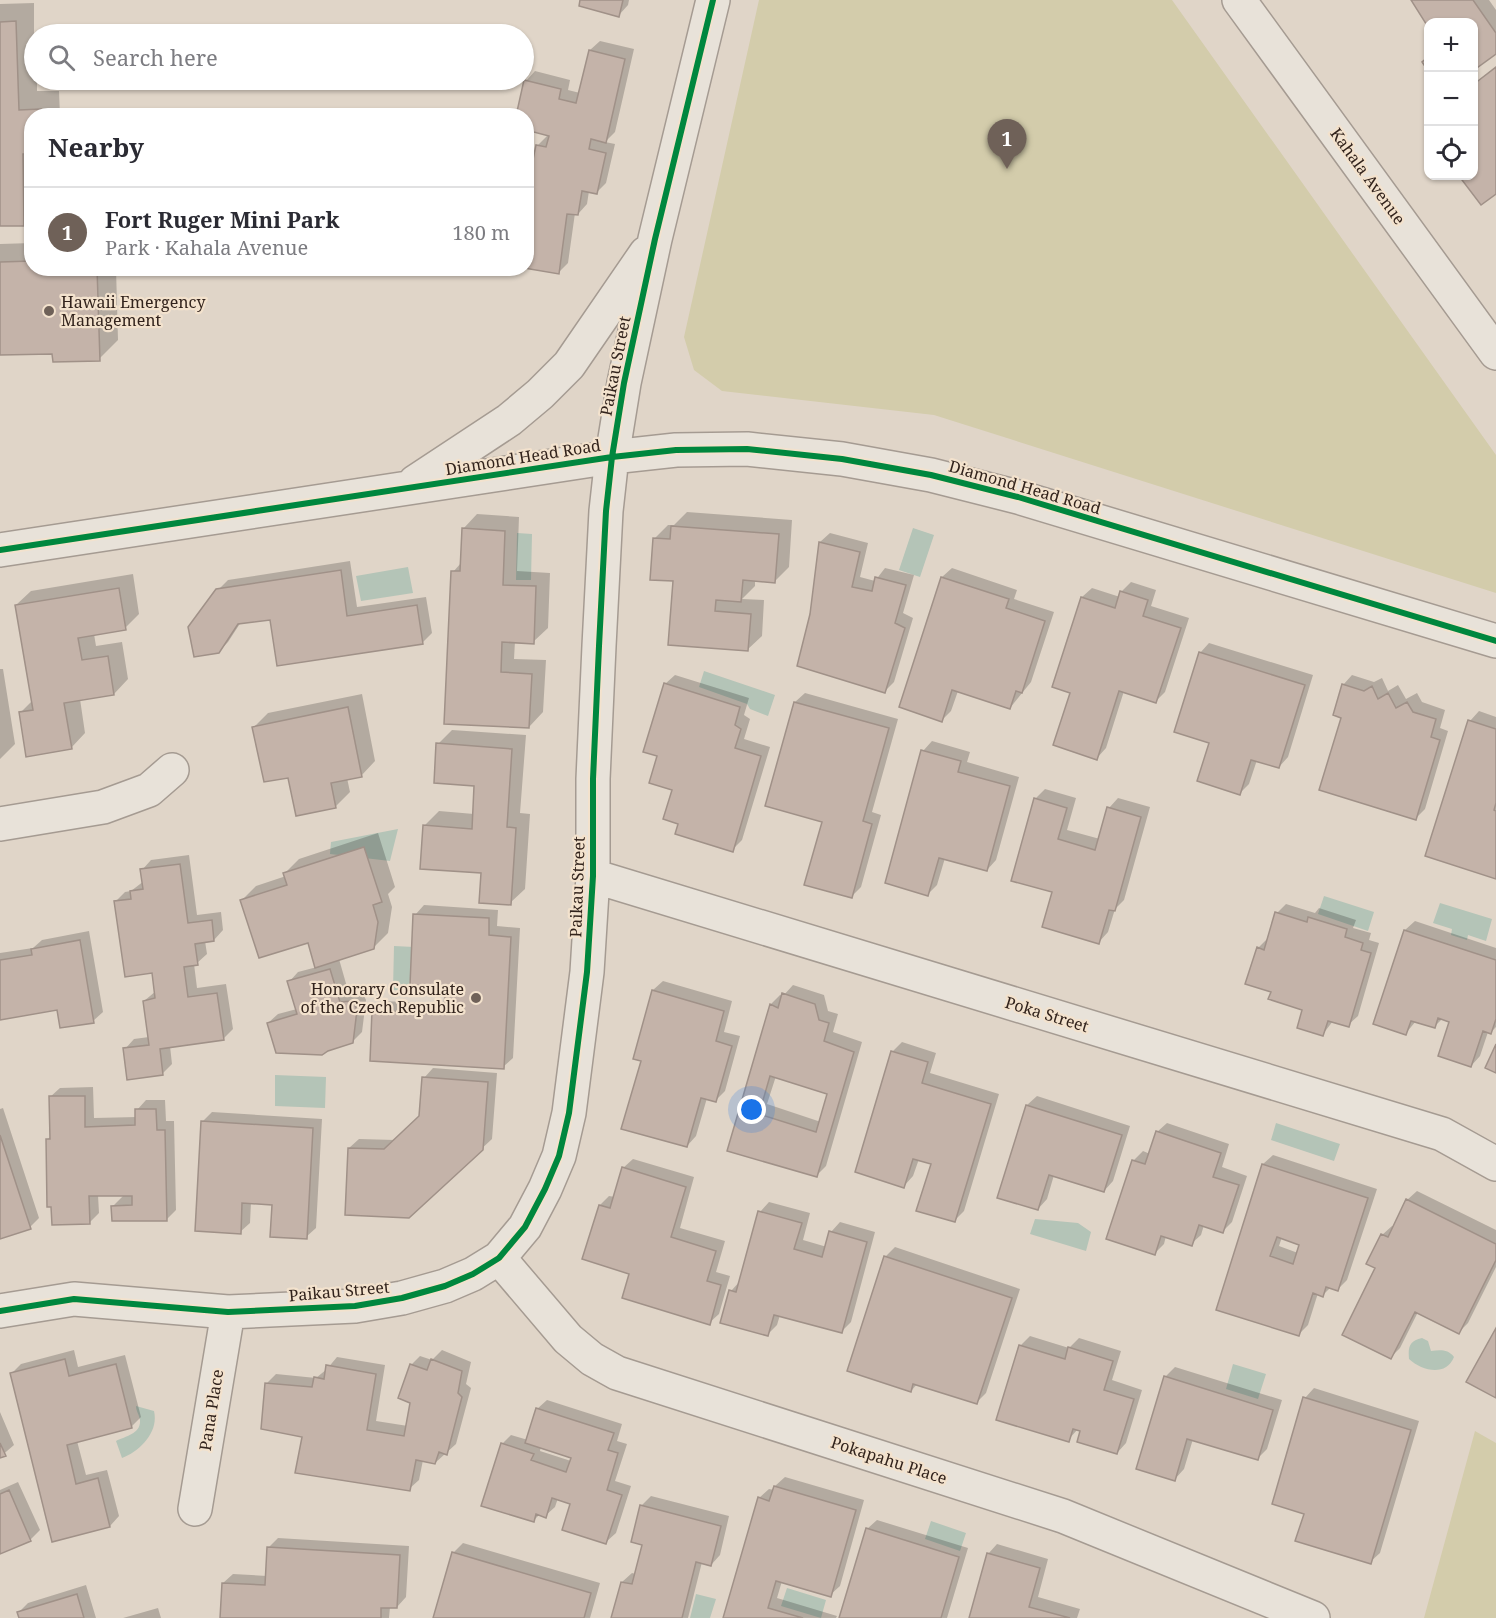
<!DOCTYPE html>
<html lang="en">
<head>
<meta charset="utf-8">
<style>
  body { margin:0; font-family:"Noto Serif",serif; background:#f7f7f7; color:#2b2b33 }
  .controls { position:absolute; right:18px; top:18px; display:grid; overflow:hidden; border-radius:12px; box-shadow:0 2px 4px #0004 }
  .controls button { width:54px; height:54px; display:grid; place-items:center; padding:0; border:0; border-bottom:2px solid #e1e1e2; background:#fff; color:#2b2b33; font:30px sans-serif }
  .you { position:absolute; left:752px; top:1110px; width:21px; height:21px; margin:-15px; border:4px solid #fff; border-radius:50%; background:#1a73e8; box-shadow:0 0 0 9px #1a73e833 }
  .badge { display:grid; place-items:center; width:39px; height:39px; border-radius:50%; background:#6f6158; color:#fff; font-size:20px; font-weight:700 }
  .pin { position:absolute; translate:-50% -50px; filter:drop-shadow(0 2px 3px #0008) }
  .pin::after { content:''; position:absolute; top:32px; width:21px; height:18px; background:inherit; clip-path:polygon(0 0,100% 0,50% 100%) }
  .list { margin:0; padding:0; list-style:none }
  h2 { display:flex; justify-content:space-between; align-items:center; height:78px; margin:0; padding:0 24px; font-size:26px }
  h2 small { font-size:20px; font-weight:400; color:#7c7c81 }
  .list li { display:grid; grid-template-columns:39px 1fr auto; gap:18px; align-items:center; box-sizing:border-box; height:90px; padding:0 24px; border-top:2px solid #e1e1e2 }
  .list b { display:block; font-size:22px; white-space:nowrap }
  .list p { margin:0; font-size:20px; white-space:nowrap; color:#7c7c81 }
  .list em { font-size:20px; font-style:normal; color:#7c7c81 }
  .icon { flex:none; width:33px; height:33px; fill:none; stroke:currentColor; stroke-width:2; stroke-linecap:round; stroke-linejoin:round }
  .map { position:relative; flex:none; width:1496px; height:1618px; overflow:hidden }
  .search { position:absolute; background:#fff; box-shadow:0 2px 4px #0004; left:24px; top:24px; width:510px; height:66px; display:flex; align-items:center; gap:15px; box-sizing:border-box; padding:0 21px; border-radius:33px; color:#7c7c81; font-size:22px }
  .panel { position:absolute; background:#fff; box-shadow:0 2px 4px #0004; left:24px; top:108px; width:510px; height:168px; border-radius:24px }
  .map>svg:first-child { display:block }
  .green { fill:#d3ccab }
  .water { fill:#b4c4b7 }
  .shadow { fill:#0003; fill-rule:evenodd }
  .building { fill:#c4b3a9; stroke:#a09188; stroke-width:1.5; fill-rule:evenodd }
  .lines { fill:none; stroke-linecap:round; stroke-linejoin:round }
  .minor-casing { stroke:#a59b92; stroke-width:36 }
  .minor { stroke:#e8e2d9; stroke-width:33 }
  .cycleway-casing { stroke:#f3e2cd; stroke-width:10 }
  .cycleway { stroke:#00873e; stroke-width:6 }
  .poi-dot { fill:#6f6158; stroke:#f3e2cd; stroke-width:2 }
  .labels { text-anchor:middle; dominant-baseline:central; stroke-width:4.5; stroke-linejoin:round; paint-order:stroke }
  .street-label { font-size:16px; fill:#32231c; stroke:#f3e2cd }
  .poi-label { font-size:16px; fill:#32231c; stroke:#f3e2cd; text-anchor:start }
</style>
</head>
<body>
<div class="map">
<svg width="1496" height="1618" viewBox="0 0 1496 1618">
  <rect width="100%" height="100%" fill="#e0d5c8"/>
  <path class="green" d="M759 0H1172L1496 455V593L934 415 722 391 694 370 684 337Z
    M1475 1431 1496 1443V1618H1424Z"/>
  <path class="water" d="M913 528 934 535 920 577 899 570Z
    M517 533 532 534 531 580H516Z
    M408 567 413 593 361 601 356 576Z
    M704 671 775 695 768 716 750 709 747 704 699 687Z
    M398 829 390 861 330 854 331 842Z
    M1324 896 1374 912 1368 931 1318 914Z
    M1440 903 1492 919 1486 941 1468 935 1467 940 1451 935 1452 929 1433 923Z
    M394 946 414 947 413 990H393Z
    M275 1075 326 1077 325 1108 275 1106Z
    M1276 1123 1340 1144 1334 1161 1271 1140Z
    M1035 1219 1078 1223 1091 1232 1086 1251 1030 1234Z
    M1422 1338 1428 1341 1431 1351C1440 1350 1448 1349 1454 1357 1446 1377 1422 1371 1409 1359 1408 1347 1409 1341 1422 1338Z
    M1233 1364 1266 1374 1258 1399 1226 1389Z
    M136 1406 154 1411C159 1432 140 1451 122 1458L116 1441C126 1436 141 1434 140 1420 139 1414 136 1411 136 1406Z
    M931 1521 966 1533 960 1551 925 1539Z
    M787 1588 826 1600 821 1618 781 1606Z
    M696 1594 716 1599 710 1618H690Z"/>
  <path class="shadow" d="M582 0H629L628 5 619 15Z
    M1413 0H1489L1496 10V52L1474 68V22H1428V24Z
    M34 3V80H37V91H59L60 116H32V217L24 224 0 225V4Z
    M170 24 171 34H155V29L159 25Z
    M600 41 634 49 615 132 605 142 615 144 606 183 596 193 589 191 587 204 578 214 575 213 568 263 559 272 526 267V171L533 165 538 145 549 134 526 81 535 71 570 80 568 90 580 93 590 50Z
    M1496 67V192L1481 203 1461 176H1474V156L1477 154 1474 149V84Z
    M32 243V268H116L118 340 99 359 54 352 0 354V244Z
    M687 512 792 520 789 567 775 581 755 580V586L742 599 764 600 762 636 747 650 674 580 654 539 668 525H674Z
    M477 514 519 517 517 571 550 573 548 628 533 642 515 641 514 659 546 660 543 712 529 727 445 722 453 572 461 563 463 529Z
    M830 533 868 543 860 577 875 581 885 568 914 575 903 613 913 618 894 682 885 691 811 614 820 542Z
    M350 561 357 607 426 597 432 633 423 642 272 618 241 622 228 642 218 652V590L228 580Z
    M952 568 1017 590 1014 599 1054 612 1031 682 1010 708 958 691 951 711 942 720 901 706 942 577Z
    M133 574 139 614 125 628 94 634 96 646 122 642 128 679 114 694 80 699 85 733 71 748 21 712 32 701 16 605 31 591Z
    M1131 582 1156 590 1151 606 1189 618 1165 692 1155 702 1124 691 1106 748 1097 758 1072 692 1054 686 1082 597 1092 588 1120 597 1122 591Z
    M1209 643 1313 675 1288 757 1279 767 1257 760 1249 784 1240 793 1211 742 1200 653Z
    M0 669H3L15 744 0 759Z
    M675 675 749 698 744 715 750 719 744 739 770 747 742 840 732 850 680 823 674 789 659 755 665 684Z
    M1352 675 1374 682 1382 678 1388 691 1398 685 1406 699 1417 693 1422 702 1445 710 1440 728 1448 731 1425 809 1416 818 1343 717V685Z
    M805 693 898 719 872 812 881 815 861 887 851 897 824 821 767 805 795 702Z
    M362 694 375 761 361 776 347 778 350 792 336 806 289 776 254 727 268 713Z
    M1479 711 1496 717V877L1470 721Z
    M452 730 526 735 520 813 530 814 525 889 510 903 482 872 424 826 439 811 474 814 476 784 438 744Z
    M932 741 970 752 967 762 1019 777 996 860 987 870 945 858 937 885 928 894 923 751Z
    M1045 789 1076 798 1067 830 1100 839 1109 808 1118 798 1150 807 1124 900 1115 909 1108 932 1099 942 1054 891 1035 799Z
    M378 833 395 887 388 894 392 907 388 933 373 948 339 959 349 994 362 992 366 1000 362 1032 352 1042 268 1023 278 1014 297 1009 289 982 298 972 317 967 309 941 242 900 256 886 286 876 285 873 299 859Z
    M189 855 197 915 221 912 223 930 214 940 205 941 207 954 197 963 194 964 197 988 226 984 233 1029 223 1039 170 1046 172 1064 163 1073 125 1049 134 1039 149 1037 144 1001 156 991 153 971 116 901 125 892 131 891 144 881 142 870 151 860Z
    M1286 904 1315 913 1319 908 1356 920 1353 928 1371 933 1369 940 1379 943 1358 1016 1348 1025 1333 1021 1323 1034 1304 1009 1272 991 1258 948 1267 939 1277 913Z
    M424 905 498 910 497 926 520 928 513 1058 503 1067 374 1010 383 1001 446 1004 447 985 415 915Z
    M1415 921 1496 948V1027L1491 1032H1488L1480 1056 1471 1066 1451 1021 1443 1018 1434 1027 1416 1021 1406 1033 1405 930Z
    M89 931 103 1012 93 1021 58 1009 0 1018V953L33 948 42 940Z
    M663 981 732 1001 724 1032 740 1036 725 1091 715 1101 707 1098 696 1136 687 1146 643 1060 653 990Z
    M793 985 824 995 828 1011 838 1014 833 1032 862 1042 826 1166 817 1175 729 1150 771 1004 780 995 783 996ZM776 1076 829 1093 821 1122 767 1104Z
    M902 1042 936 1053 930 1073 999 1094 964 1211 955 1220 932 1163 919 1159 913 1176 904 1186 892 1052Z
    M433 1068 497 1073 492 1139 409 1216 349 1148 359 1139 395 1140 421 1116 424 1078Z
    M93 1087 94 1118 137 1117V1110L146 1100H165L166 1121H174L176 1210 167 1219 113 1206 125 1194 98 1195 99 1213 89 1223 47 1140 51 1136 50 1097 60 1088Z
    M1037 1096 1130 1126 1113 1181 1104 1191 1054 1175 1047 1199 1038 1209 1027 1105Z
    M3 1108 39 1218 30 1227 0 1237V1109Z
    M212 1112 322 1119 316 1228 306 1237 273 1204 251 1202 250 1223 240 1232 203 1121Z
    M1167 1123 1229 1144 1222 1167 1247 1176 1232 1222 1223 1231 1204 1225 1201 1235 1191 1244 1166 1236 1164 1244 1155 1253 1133 1161 1143 1151 1150 1154 1157 1132Z
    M1273 1155 1377 1189 1347 1280 1338 1289 1331 1287 1323 1295 1318 1293 1308 1325 1298 1335 1217 1309 1263 1164ZM1282 1237 1301 1245 1298 1253 1279 1246Z
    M633 1159 694 1177 680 1228 725 1241 716 1272 730 1276 719 1314 709 1323 600 1205 609 1196 615 1197 623 1168Z
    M1417 1191 1496 1230V1267L1468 1323 1459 1332 1418 1312 1400 1348 1391 1357 1377 1267 1382 1235 1392 1226 1394 1227 1407 1200Z
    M769 1202 810 1213 803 1240 827 1247 831 1232 840 1222 875 1232 851 1322 841 1332 780 1315 777 1325 768 1334 731 1291 741 1280 760 1212Z
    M895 1247 1020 1289 986 1393 976 1403 918 1383 911 1391 885 1257Z
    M1030 1336 1069 1348 1079 1338 1121 1351 1112 1380 1142 1390 1126 1443 1117 1453 1078 1429 1068 1440 1020 1346Z
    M74 1350 78 1367 125 1355 141 1417 131 1427 77 1441 86 1475 107 1470 119 1516 110 1526 53 1540 11 1374 21 1364Z
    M442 1350 471 1362 466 1384 471 1388 456 1444 435 1463 423 1460 419 1480 409 1489 304 1436 267 1383 276 1374 316 1378 327 1369 337 1357 385 1365 376 1421 408 1426 412 1402 411 1365 420 1356 432 1360Z
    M1175 1367 1282 1400 1267 1449 1258 1458 1193 1439 1184 1469 1175 1479 1165 1377Z
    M1314 1388 1419 1421 1380 1553 1370 1562 1305 1513V1398Z
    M547 1400 622 1424 617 1441 627 1444 615 1481 631 1486 616 1533 606 1542 572 1503 558 1498 555 1507 545 1516 540 1514 533 1521 502 1444 511 1435 528 1440 537 1409ZM541 1446 573 1457 571 1461 540 1451Z
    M0 1412 14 1445 0 1457Z
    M785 1477 864 1500 840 1586 830 1595 782 1581 777 1598 837 1616 836 1618H725L759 1498 769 1489 774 1490 775 1486Z
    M18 1482 40 1530 30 1540 0 1553V1490Z
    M651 1496 729 1516 720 1555 711 1565 702 1562 688 1618H613L622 1582 632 1573 636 1574 644 1544 641 1506Z
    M877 1520 968 1548 947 1618H841L867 1529Z
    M278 1538 409 1546 406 1597 397 1607H390L389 1618H221L223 1583 233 1574 267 1576 269 1547Z
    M463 1543 600 1583 590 1618H434L453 1553Z
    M997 1544 1048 1559 1038 1597 1080 1609 1077 1618H970L988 1554Z
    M86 1585 96 1618H20L19 1612 28 1603Z
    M158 1608 161 1618H123Z"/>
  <path class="building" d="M580 0H623L619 17 579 6Z
    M1411 0H1473L1496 33V54L1474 70V22H1428V27Z
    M16 21 19 110 41 109V116H32V154H23L24 226H0V22Z
    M166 27 167 34H154L153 28Z
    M589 50 625 59 606 143 591 139 589 149 606 153 597 194 582 191 578 215 567 214 559 274 524 268H526V174H530L536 145 546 147 549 136 526 130V116H516L524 80 561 89 559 99 576 103Z
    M1428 57V71L1422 62Z
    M1496 67V194L1481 205 1459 176H1474V157L1476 155 1474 152V84Z
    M32 261V268H97L100 361 53 362 52 354 0 355V262Z
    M671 526 779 534 775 583 743 580 741 602 716 600 715 611 751 614 748 651 668 645 673 581 650 580 653 538 670 539Z
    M462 528 505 531 503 585 536 586 534 644 502 642 501 672 532 674 529 728 444 724 451 571H460Z
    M819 542 860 552 852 587 872 591 875 577 906 585 895 623 905 628 885 693 797 666 810 614Z
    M341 570 347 616 417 605 423 644 277 666 270 620 238 624 219 653 194 657 188 627 216 589Z
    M941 577 1009 599 1006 608 1045 621 1022 693 1016 691 1010 709 952 690 942 722 899 707Z
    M119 588 126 630 78 638 82 660 108 656 114 695 64 703 72 749 26 757 19 712 33 710 15 605Z
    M1120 591 1148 600 1143 616 1181 628 1156 703 1119 691 1097 760 1053 745 1070 693 1052 687 1081 597 1115 608Z
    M1199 652 1305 685 1279 768 1251 760 1240 795 1197 781 1209 743 1174 732Z
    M664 683 740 707 735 725 741 729 735 748 761 756 733 852 675 834 678 824 663 819 672 790 649 783 657 756 643 752Z
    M1342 684 1364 691 1372 686 1378 699 1388 693 1396 708 1407 702 1413 712 1436 719 1431 737 1440 740 1416 820 1319 790 1341 718 1333 715Z
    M794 702 889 728 863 821 872 824 852 898 804 885 822 822 765 806Z
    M348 707 362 777 331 783 336 808 296 816 288 778 264 782 252 727Z
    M1468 720 1496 729V803L1494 810 1496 811V879L1425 856Z
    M436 743 512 749 507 827 516 828 511 905 479 903 481 873 420 869 423 825 472 829 474 786 434 783Z
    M921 750 961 761 958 772 1010 786 987 871 939 858 928 896 885 883Z
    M1034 798 1067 808 1058 839 1095 850 1107 807 1141 817 1115 911 1109 910 1099 944 1042 927 1052 892 1011 881Z
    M364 847 382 902 373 905 378 922 374 949 315 968 308 943 259 958 240 900 287 885 283 873Z
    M180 864 188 923 212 920 214 941 195 944 198 965 184 967 188 997 217 993 224 1040 160 1049 163 1075 127 1080 123 1048 149 1045 143 1001 155 998 152 973 125 977 114 901 131 899 130 891 143 889 140 869Z
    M1275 912 1307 922 1308 917 1347 929 1345 937 1363 943 1361 950 1371 953 1349 1027 1328 1021 1323 1036 1297 1028 1302 1010 1268 999 1271 992 1245 984 1257 947 1264 950Z
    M413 914 489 918V935L511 937 504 1069 370 1061 372 1010 444 1014 445 987 410 985Z
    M1404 930 1496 960V1019L1491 1034 1483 1031 1471 1067 1438 1056 1449 1022 1438 1018 1435 1028 1411 1021 1406 1035 1373 1024Z
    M80 940 94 1023 60 1028 57 1010 0 1020V960L32 955 31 949Z
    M330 969 340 1002 353 1001 357 1010 353 1043 328 1051 322 1055 276 1053 267 1023 297 1014 287 981Z
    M652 990 724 1011 716 1041 732 1046 716 1102 701 1098 687 1147 621 1129 641 1061 633 1059Z
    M782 993 815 1004 819 1020 829 1023 824 1041 854 1052 817 1177 727 1151 770 1004 778 1008ZM770 1076 827 1094 816 1132 759 1114Z
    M1496 1044V1073L1485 1068Z
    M891 1051 928 1062 922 1083 991 1104 955 1222 916 1211 931 1164 913 1159 904 1188 855 1172Z
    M422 1077 488 1082 483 1150 409 1218 345 1215 348 1148 384 1149 419 1116Z
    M49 1096H85V1127L135 1125V1109H156L157 1130H165L167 1221H112L111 1206 132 1205V1196H89L90 1224 52 1225 51 1207H47L46 1139H50Z
    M1026 1105 1122 1135 1104 1192 1049 1175 1038 1210 997 1198Z
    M201 1121 313 1128 307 1239 270 1237 272 1205 242 1203 241 1234 195 1231Z
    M1156 1131 1221 1153 1213 1177 1239 1185 1223 1233 1199 1225 1192 1246 1161 1236 1155 1255 1106 1239 1132 1160 1145 1164Z
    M0 1135 31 1229 0 1239Z
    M1262 1164 1368 1198 1338 1291 1326 1287 1323 1297 1313 1293 1299 1336 1216 1310ZM1277 1237 1299 1245 1293 1264 1270 1256Z
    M622 1167 686 1187 671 1237 716 1251 707 1281 721 1285 710 1325 622 1298 629 1274 582 1259 599 1205 610 1208Z
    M1406 1199 1496 1244V1260L1459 1334 1415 1312 1391 1359 1342 1335 1375 1268 1366 1264 1381 1234 1388 1237Z
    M758 1211 802 1223 794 1249 822 1257 829 1231 867 1242 842 1333 774 1315 768 1336 720 1323 729 1290 736 1292Z
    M884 1256 1012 1298 977 1404 913 1384 911 1392 847 1371Z
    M1496 1328V1398L1466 1382Z
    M1019 1345 1065 1359 1068 1347 1113 1361 1104 1390 1134 1399 1117 1454 1077 1442 1080 1431 1073 1429 1069 1442 996 1420Z
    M65 1359 69 1376 116 1364 132 1428 67 1445 76 1484 98 1478 110 1527 52 1542 10 1373Z
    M431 1359 462 1371 458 1393 462 1397 447 1455 439 1452 435 1464 416 1460 410 1491 295 1473 302 1437 261 1429 265 1383 312 1387 314 1377 324 1379 326 1365 376 1374 367 1430 404 1436 410 1403 398 1398 410 1364 427 1370Z
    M1164 1376 1273 1410 1258 1460 1187 1439 1175 1481 1136 1469Z
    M1303 1397 1411 1430 1371 1564 1295 1541 1304 1514 1272 1504Z
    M536 1408 614 1433 608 1450 618 1453 607 1490 622 1495 606 1544 562 1530 570 1504 552 1498 546 1518 536 1514 534 1522 481 1506 501 1443 534 1454 531 1460 566 1472 571 1458 525 1443Z
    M0 1443 6 1456 0 1458Z
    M774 1486 856 1510 831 1597 776 1581 768 1608 803 1618H723L758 1497 769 1501Z
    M9 1490 31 1541 0 1554V1494Z
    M640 1505 721 1526 711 1566 696 1562 682 1618H611L621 1582 632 1584 642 1545 631 1542Z
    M866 1528 959 1557 941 1618H839Z
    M267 1547 400 1555 397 1608H381V1618H220L222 1583 265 1585Z
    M452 1552 591 1593 584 1618H433Z
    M987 1553 1040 1568 1029 1607 1070 1618H969Z
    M77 1594 84 1618H19L17 1612Z"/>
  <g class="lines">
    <g class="minor-casing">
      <path id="minor" d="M1239 0 1496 353
        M415 482 509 420 540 394 569 365 646 253
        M0 550 612 457 676 450 747 449 842 459 931 475 1018 497 1496 641
        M0 824 103 807 149 790 172 770
        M593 876 1442 1134 1496 1164
        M499 1258 568 1339 592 1359 617 1373 1063 1516 1313 1618
        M0 1311 74 1299 228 1312 355 1306 402 1298 445 1286 473 1274 499 1258 525 1227 545 1189 559 1156 569 1113 587 972 593 876V779L599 646 606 511 612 457 624 383 655 239 713 0
        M195 1509 228 1312"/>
    </g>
    <use href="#minor" class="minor"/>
    <g class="cycleway-casing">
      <path id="cycleway" d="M0 550 612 457 676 450 747 449 842 459 931 475 1018 497 1496 641
        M0 1311 74 1299 228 1312 355 1306 402 1298 445 1286 473 1274 499 1258 525 1227 545 1189 559 1156 569 1113 587 972 593 876V779L599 646 606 511 612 457 624 383 655 239 713 0"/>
    </g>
    <use href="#cycleway" class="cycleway"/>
  </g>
  <g class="poi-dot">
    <circle cx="49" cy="311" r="6"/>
    <circle cx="476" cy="998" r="6"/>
  </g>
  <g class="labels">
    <g class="street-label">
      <text transform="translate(1368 176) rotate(54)">Kahala Avenue</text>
      <text transform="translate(615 366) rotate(-79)">Paikau Street</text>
      <text transform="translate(523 457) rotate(-9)">Diamond Head Road</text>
      <text transform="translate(1025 487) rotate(16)">Diamond Head Road</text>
      <text transform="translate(577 887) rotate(-88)">Paikau Street</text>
      <text transform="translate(1047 1014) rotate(17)">Poka Street</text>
      <text transform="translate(339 1291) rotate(-5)">Paikau Street</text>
      <text transform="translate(211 1410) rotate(-81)">Pana Place</text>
      <text transform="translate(889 1460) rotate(18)">Pokapahu Place</text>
    </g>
    <g class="poi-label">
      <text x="61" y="302">Hawaii Emergency<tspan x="61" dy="18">Management</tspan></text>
      <text x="464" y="989" text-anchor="end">Honorary Consulate<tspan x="464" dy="18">of the Czech Republic</tspan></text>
    </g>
  </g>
</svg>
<div class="controls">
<button>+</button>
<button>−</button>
<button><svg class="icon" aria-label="locate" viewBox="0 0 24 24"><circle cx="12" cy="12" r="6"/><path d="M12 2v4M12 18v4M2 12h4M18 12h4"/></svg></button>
</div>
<div class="you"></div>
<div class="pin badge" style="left:1007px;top:169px">1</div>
<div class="search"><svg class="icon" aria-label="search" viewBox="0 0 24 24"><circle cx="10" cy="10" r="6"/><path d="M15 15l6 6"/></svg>Search here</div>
<section class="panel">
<h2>Nearby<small></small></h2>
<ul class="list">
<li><span class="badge">1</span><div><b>Fort Ruger Mini Park</b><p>Park · Kahala Avenue</p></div><em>180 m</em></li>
</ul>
</section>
</div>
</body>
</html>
